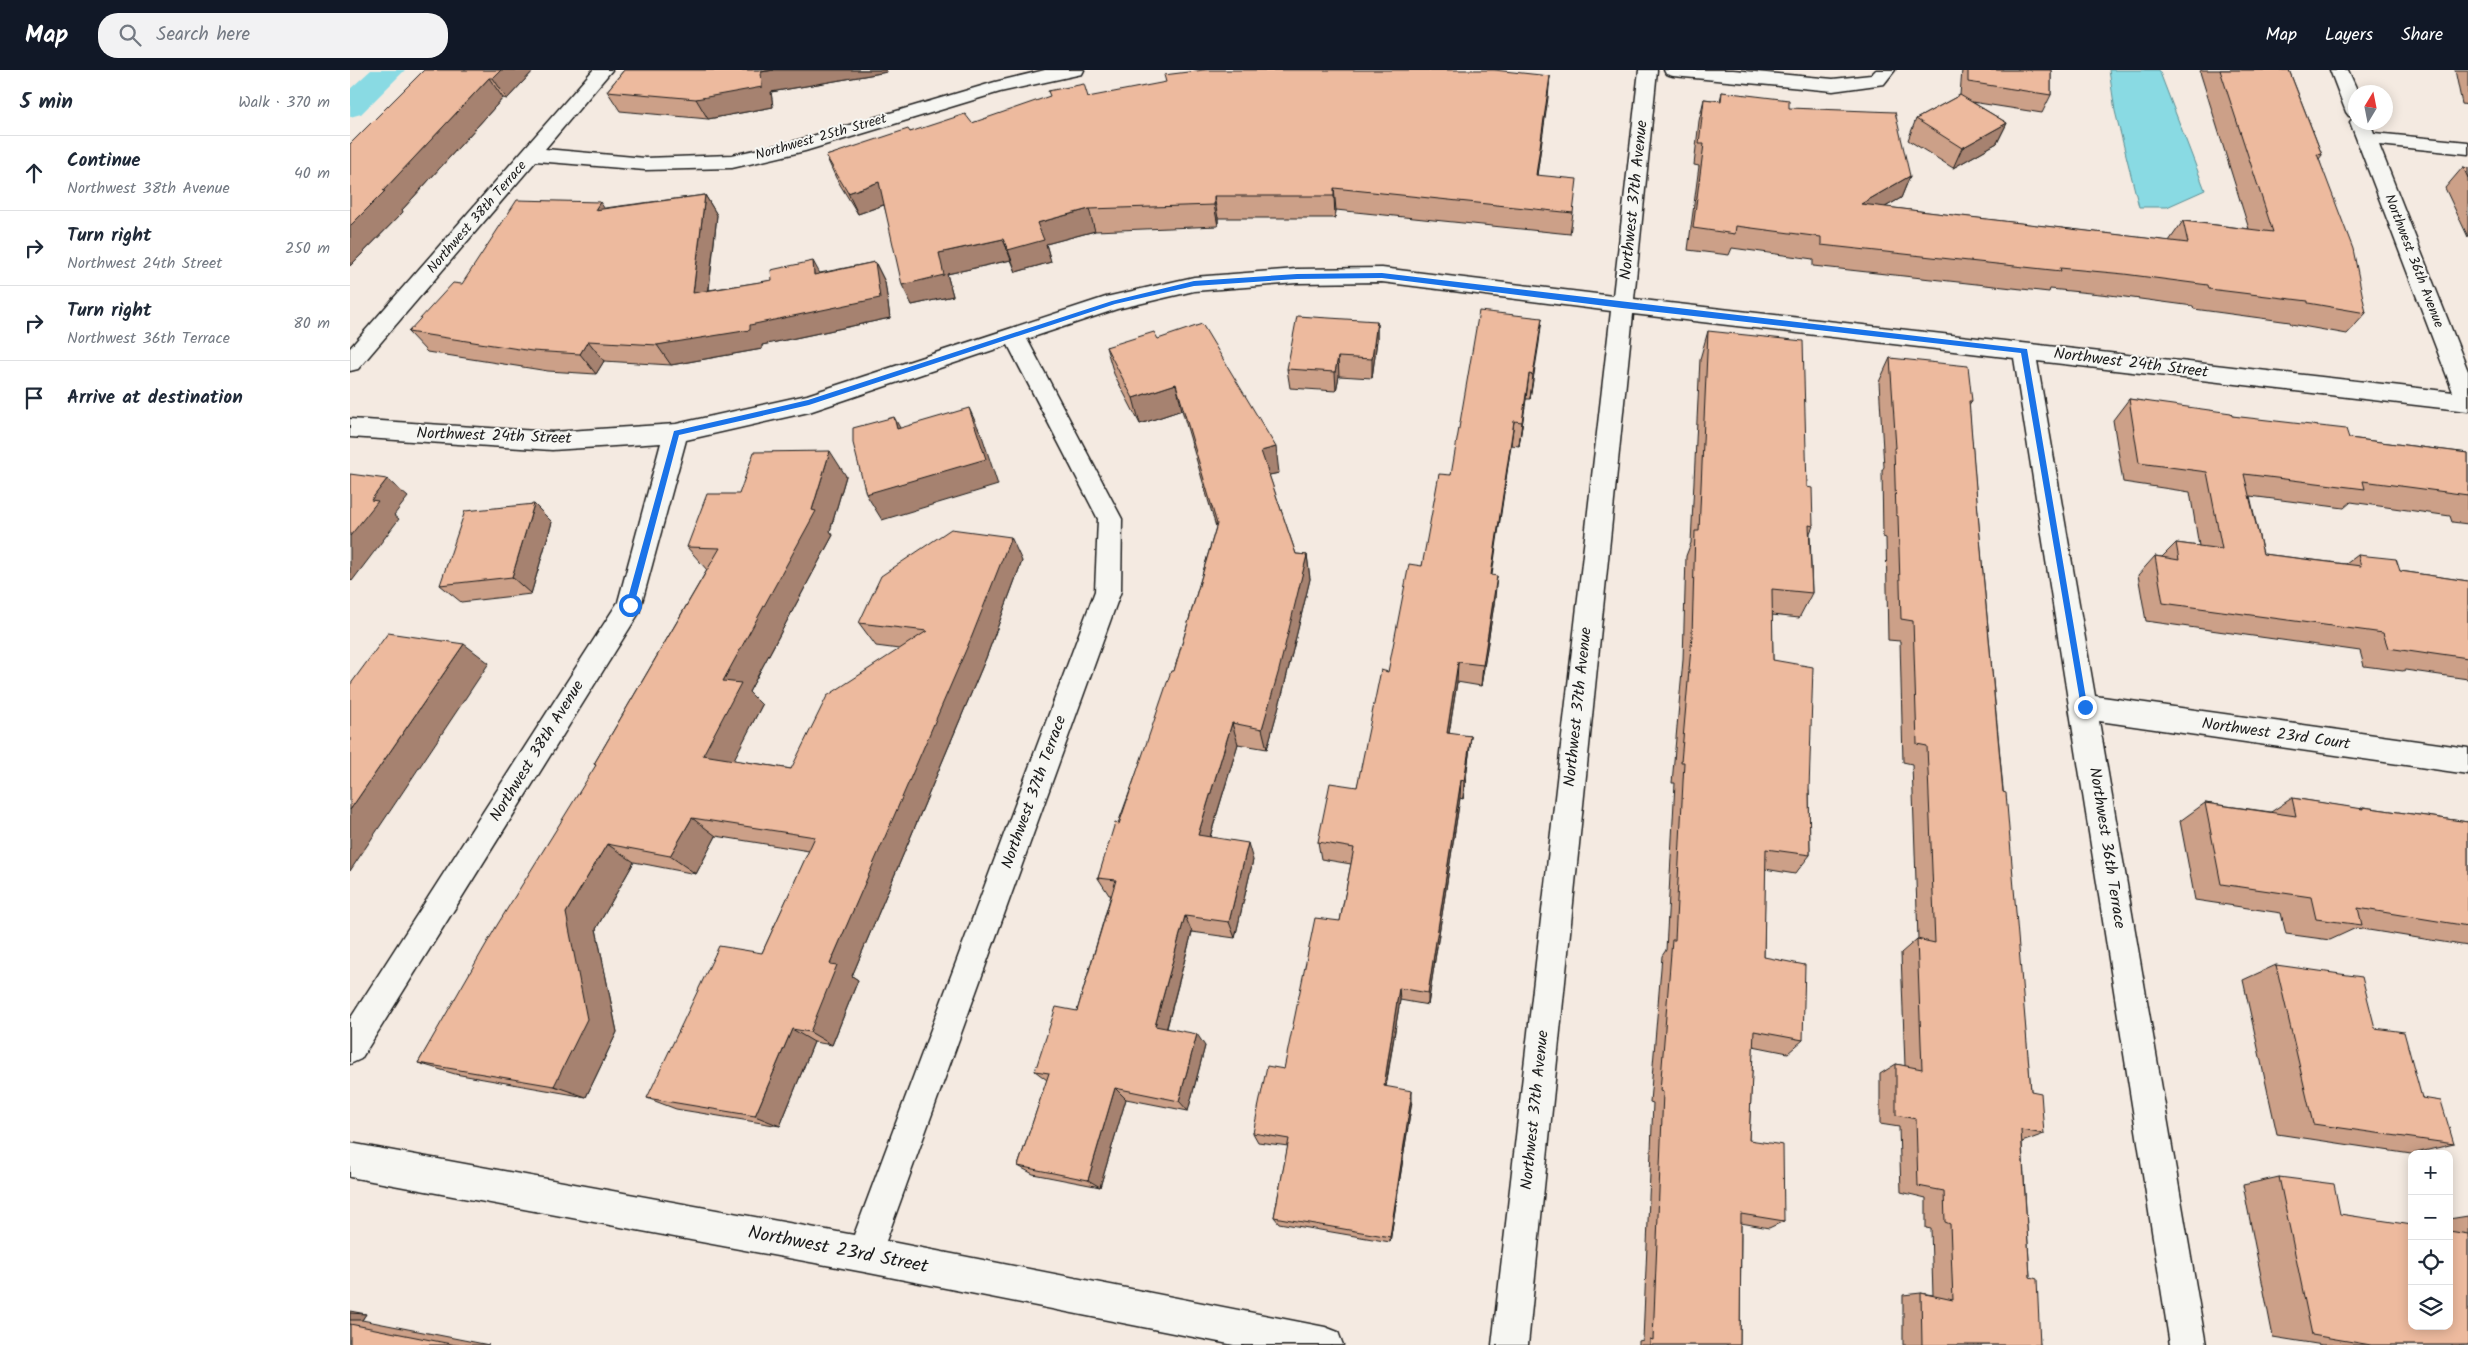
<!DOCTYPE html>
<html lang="en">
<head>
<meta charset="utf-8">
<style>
  body { margin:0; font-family:Kalam,sans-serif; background:#f2f2f3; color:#1f2937 }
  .controls { position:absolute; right:15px; bottom:15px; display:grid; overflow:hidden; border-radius:10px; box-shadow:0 2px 12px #0003 }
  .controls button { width:45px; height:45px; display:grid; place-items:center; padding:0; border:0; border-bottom:1px solid #e0e1e3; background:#fff; color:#1f2937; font:25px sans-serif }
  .compass { position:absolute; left:1998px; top:15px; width:45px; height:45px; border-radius:50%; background:#fff; box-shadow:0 2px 12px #0003; rotate:10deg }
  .stop { position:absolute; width:15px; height:15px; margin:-11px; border:4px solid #1a73e8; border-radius:50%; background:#fff }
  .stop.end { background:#1a73e8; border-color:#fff; box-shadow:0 1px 5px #0008 }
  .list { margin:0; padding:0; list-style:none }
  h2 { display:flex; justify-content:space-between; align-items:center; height:65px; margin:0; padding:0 20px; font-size:21px }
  h2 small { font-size:16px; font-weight:400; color:#747a83 }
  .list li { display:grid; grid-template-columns:32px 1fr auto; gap:15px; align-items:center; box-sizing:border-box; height:75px; padding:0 20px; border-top:1px solid #e0e1e3 }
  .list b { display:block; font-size:19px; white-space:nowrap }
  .list p { margin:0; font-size:16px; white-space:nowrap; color:#747a83 }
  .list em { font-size:16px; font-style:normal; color:#747a83 }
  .icon { flex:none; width:28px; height:28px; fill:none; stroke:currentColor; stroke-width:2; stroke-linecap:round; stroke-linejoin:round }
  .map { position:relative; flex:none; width:2118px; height:1275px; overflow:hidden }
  header { display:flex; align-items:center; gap:30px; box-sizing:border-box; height:70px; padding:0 25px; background:#111827; color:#fff }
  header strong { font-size:24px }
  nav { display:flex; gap:28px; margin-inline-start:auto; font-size:18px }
  .search { width:350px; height:45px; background:#f2f2f3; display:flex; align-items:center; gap:12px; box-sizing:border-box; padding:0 18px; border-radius:20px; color:#747a83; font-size:19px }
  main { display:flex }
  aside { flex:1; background:#fff }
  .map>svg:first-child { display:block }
  .water { fill:#89dae3; stroke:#5d8e93 }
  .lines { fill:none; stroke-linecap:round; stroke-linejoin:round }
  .canal { fill:#89dae3; fill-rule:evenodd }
  .minor-casing { stroke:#1c1c1c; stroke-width:3 }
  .minor { fill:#f6f6f2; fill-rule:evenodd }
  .wall { fill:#cca088; stroke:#1c1c1c }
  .shaded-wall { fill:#a6826f; stroke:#1c1c1c }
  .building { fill:#edba9e; stroke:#1c1c1c }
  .route { fill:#1a73e8 }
  .labels { text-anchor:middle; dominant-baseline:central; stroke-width:4; stroke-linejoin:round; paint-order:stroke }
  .far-street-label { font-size:14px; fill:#1c1c1c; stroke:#f6f6f2 }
  .street-label { font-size:16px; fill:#1c1c1c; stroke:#f6f6f2 }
  .near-street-label { font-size:19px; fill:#1c1c1c; stroke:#f6f6f2 }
</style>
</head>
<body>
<header>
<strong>Map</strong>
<div class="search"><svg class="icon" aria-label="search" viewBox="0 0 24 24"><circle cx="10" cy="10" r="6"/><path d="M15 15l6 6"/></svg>Search here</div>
<nav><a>Map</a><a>Layers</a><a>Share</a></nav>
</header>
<main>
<aside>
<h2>5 min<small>Walk · 370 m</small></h2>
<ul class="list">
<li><svg class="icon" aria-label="ahead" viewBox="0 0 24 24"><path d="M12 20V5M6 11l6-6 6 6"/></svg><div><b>Continue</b><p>Northwest 38th Avenue</p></div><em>40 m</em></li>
<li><svg class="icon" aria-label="right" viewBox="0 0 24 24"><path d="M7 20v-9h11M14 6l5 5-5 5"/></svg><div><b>Turn right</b><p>Northwest 24th Street</p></div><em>250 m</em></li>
<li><svg class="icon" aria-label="right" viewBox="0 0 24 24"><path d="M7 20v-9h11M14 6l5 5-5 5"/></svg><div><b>Turn right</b><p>Northwest 36th Terrace</p></div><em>80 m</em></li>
<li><svg class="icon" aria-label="arrive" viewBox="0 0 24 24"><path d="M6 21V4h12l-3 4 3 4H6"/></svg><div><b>Arrive at destination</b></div></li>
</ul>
</aside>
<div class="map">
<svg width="2118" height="1275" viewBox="0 0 2118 1275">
  <rect width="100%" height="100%" fill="#f4eae1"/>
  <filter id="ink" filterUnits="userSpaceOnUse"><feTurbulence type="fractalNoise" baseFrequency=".02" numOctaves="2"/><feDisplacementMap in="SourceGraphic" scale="10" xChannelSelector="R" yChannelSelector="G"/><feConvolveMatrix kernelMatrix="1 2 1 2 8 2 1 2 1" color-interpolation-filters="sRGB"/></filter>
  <g filter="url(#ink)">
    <path class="water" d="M1759 0H1809L1855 120 1817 137H1789L1765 41Z"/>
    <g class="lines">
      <path class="canal" d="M21 0H55L11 44 0 47V19Z"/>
      <g class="minor-casing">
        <path id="minor" d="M243 0H262L195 79 295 88 382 85 442 72 645 12 695 0H734L732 4 650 22 455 81 382 98 295 100 186 91 8 299 0 301V278Z
          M1289 0H1307L1284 229 2103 322 2000 52 2004 47 1999 46 1996 42 1980 0H1998L2008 22H2006V52H2020L2024 63 2118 72V84L2029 75 2118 301V341L1687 291 1745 626 2118 678V704L1749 651 1856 1275H1820L1664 288 1283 244 1178 1275H1142L1261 241 1032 212 947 213 844 221 767 239 677 269 772 449 771 521 536 1171 975 1257 988 1262 993 1275H884L514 1202 0 1107V1073L504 1165 745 521 748 449 658 275 459 342 336 370 289 543 11 989 0 994V949L268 532 311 373 202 380 0 367V349L202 362 326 354 457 325 756 227 844 207 947 199 1032 198 1263 226Z
          M1314 0H1383L1483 9 1521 5 1526 0H1545L1534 14 1483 21 1323 6 1316 4Z"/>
      </g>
      <use href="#minor" class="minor"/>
    </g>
    <path class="wall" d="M74 0H184L157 29 153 28 52 140 53 142 0 196Z
      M274 0H536L537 2 421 22 423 37 358 49 270 41 257 21Z
      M1612 0H1701V25L1692 43 1622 32 1657 53 1647 73 1603 98 1558 70 1566 49 1610 25Z
      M1851 0H1939L1972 85 1969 89 2016 243 1997 264 1941 254 1940 252 1844 239 1843 236 1760 225 1700 219 1699 222 1463 196V189L1382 178 1379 185 1338 180 1349 96 1344 95 1349 51 1354 29 1370 31 1372 22 1439 38 1560 106 1551 128 1535 137 1819 171 1833 151 1899 159 1850 2Z
      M2105 0H2118V35L2112 34Z
      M1200 6 1187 105 1223 143 1220 164 986 140 985 148H868V156L745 161 696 174 701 192 666 202 661 190 597 204 603 226 562 235 534 135 508 144 486 108 476 86 560 62 622 53 738 27Z
      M2113 97 2118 98V167L2095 118Z
      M355 125 367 145 359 220 470 203 525 192 535 212 540 248 412 275V279L321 295 254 291 246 304 198 301 77 282 58 262 255 138Z
      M1192 248 1180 329H1176L1169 376 1161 375 1142 505 1145 528 1131 616 1107 612 1099 664 1121 666 1119 685 1113 729 1110 728 1078 935 1050 930 1036 1017 1062 1031 1040 1172 929 1153 924 1147 938 1076 908 1072 903 1063 934 999 990 851 1001 794 971 789 968 772 1007 717 1038 602 1101 405Z
      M1027 251V270L1022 308 989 306 986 321 940 318 937 299Z
      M1358 261 1457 417 1463 456 1460 463 1462 523 1449 548 1422 545 1423 590 1459 720 1460 785 1445 804 1415 799 1414 887 1453 970 1438 983 1403 976 1399 1070 1434 1151 1419 1158 1391 1153 1390 1275H1289V1271L1293 1270 1303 1033 1300 1032 1312 886 1316 880 1325 713H1322L1333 590 1336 486 1341 473 1350 289Z
      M808 269 929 403 919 405 946 484 957 485 960 509 933 621 917 679 888 674 860 767 903 790 885 868 842 862 817 958 855 976 838 1041 776 1029 750 1117 683 1104 668 1096 697 1010 685 1001 727 941 761 825H759L748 808 824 601 866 457 832 340 790 354 764 304 756 277Z
      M1540 288 1622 331 1619 336 1632 492 1681 1021 1694 1064 1672 1072 1680 1207 1690 1275H1553V1225L1571 1223 1583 1225 1581 1159 1576 1158V1128L1551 1122 1549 1057 1530 1054V1004L1546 994 1555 996 1551 883 1567 869H1568L1562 694 1553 692 1550 571 1538 570 1536 468 1533 467 1532 400 1534 397 1529 312Z
      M1779 329 1882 346 1999 368 2118 383V454L2102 452 2100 446 2001 432 1994 438 1900 426 1913 484 1996 494 2008 485 2050 501 2118 511V609L2055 600 2053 601 2014 596 2010 581 1796 551 1788 505 1805 486 1812 487 1826 473 1849 476 1840 422 1773 412 1763 350Z
      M496 406 480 461 483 465 399 622 412 635 383 690 441 699 549 579 526 576 509 553 672 491 636 588 502 906 508 910 482 975 464 972 430 1056 326 1039 297 1028 412 883 459 781 366 766 346 804 284 792 246 859 267 962 236 1027 105 1004 68 993 246 696 244 694 357 500 337 477 389 424Z
      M202 452 181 524 111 532 90 515Z
      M1942 728 2010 739 2013 737 2118 752V876L2006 858 1980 870 1936 864 1931 843 1845 830 1830 751 1855 733 1921 742Z
      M1926 895 2025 958 2104 1074 2061 1084 1927 1064 1893 910Z
      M1929 1107 1990 1144 2099 1256V1149L2118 1146V1275H1973L1923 1267 1893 1115Z
      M0 1241 16 1244 12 1250 139 1275H0Z"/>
    <path class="shaded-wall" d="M151 0H184L157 29 143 8Z
      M424 0H536L537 2 421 22 423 37 358 49 346 29 411 2Z
      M1200 6 1198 28 1184 126 1186 105Z
      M139 8 153 28 52 140 53 142 0 196V156Z
      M1657 53 1647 73 1603 98 1612 78Z
      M1560 106 1551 128 1503 155 1511 134Z
      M529 112 539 133 508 144 498 123Z
      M984 118 986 140 985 148 984 126Z
      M355 125 367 145 356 243 343 223Z
      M864 126 868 148V156L864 135Z
      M250 132 264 152 245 140Z
      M739 139 745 161 696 174 701 192 666 202 658 180 687 153Z
      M653 169 661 190 597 204 603 226 562 235 552 215 589 183Z
      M463 191 474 211 464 205Z
      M525 192 535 212 540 248 412 275V279L321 295 307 275 400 255Z
      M1192 248 1189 273 1180 329 1183 305Z
      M1027 251V270L1022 308V289Z
      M238 271 254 291 246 304 230 284Z
      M988 287 989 306 986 321 985 302Z
      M1179 304 1176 329 1169 376 1172 352Z
      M826 314 832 340 790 354 783 328Z
      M619 338 632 366 648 415 532 450 516 424Z
      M544 347 559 374 547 359Z
      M1164 351 1161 375 1138 527 1141 505Z
      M926 377 929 403 915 406 911 381Z
      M480 381 496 406 480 461 483 465 399 622 412 635 376 705 353 685 373 611 462 440Z
      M37 409 58 427 44 445 49 449 2 511 0 509V466L21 430Z
      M184 434 202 452 181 524 162 507Z
      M661 467 672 491 636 588 502 906 508 910 482 975 460 962 480 894Z
      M957 485 960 509 933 621 917 679 912 659Z
      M1147 506 1145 528 1131 616 1133 595Z
      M114 574 139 593 0 801V740Z
      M1108 592 1107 612 1096 682 1097 663Z
      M882 653 888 674 855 783 848 765Z
      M1121 666 1119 685 1113 729 1114 711Z
      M1111 710 1110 728 1078 935V923Z
      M342 748 366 766 346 804 320 786Z
      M898 773 903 790 885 868 879 852Z
      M257 774 284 792 246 859 267 962 236 1027 204 1016 216 843Z
      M835 846 842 862 814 968 805 956Z
      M1049 918 1050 930 1034 1026V1016Z
      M442 959 464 972 430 1056 405 1046Z
      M847 964 855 976 838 1041 829 1031Z
      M765 1018 776 1029 750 1117 738 1110Z
      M1062 1021V1031L1040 1172V1167Z
      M0 1243 16 1244 12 1250H0Z"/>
    <path class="building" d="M74 0H151L143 8H139L33 121H35L0 156V74Z
      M274 0H424L411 2 412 17 346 29 257 21Z
      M854 0H1144L1200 6 1186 105 1227 109 1223 143 984 118V126H864V135L739 139 687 153 694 170 658 180 653 169 589 183 594 205 552 215 529 112 498 123 476 86 558 59 560 62 615 44 622 53 700 26 698 21 734 14 738 27 816 12 814 5Z
      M1618 0H1701V25L1618 12Z
      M1870 0H1939L1972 85 1967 84 2003 179 2016 243 1958 233V231L1859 219 1858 215 1774 204 1710 198 1711 201 1471 175V167L1386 156 1385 164 1343 158 1354 74H1349L1354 29 1371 31 1372 22 1439 30V38L1545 42 1560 106 1511 134 1838 173 1833 151 1923 162Z
      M1610 25 1657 53 1612 78 1566 49Z
      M2113 97 2118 98V108Z
      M355 125 343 223 422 210 421 200 463 191 464 205 525 192 530 228 400 255V260L307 275 238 271 230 284 182 281 58 262 103 213 112 214 167 130 250 132 245 140Z
      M1129 241 1192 248 1183 305 1179 304 1172 352 1164 351 1141 505 1147 506 1133 595 1108 592 1097 663 1121 666 1114 711 1111 710 1078 923 1049 918 1034 1016 1062 1021 1040 1167 924 1147 939 1069 903 1063 917 996 934 999 965 848 990 851 1004 778 968 772 980 713 1007 717 1031 600 1038 602 1059 494 1072 496 1089 404 1101 405Z
      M947 246 1027 251 1022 289 988 287 985 302 937 299Z
      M852 254 926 377 911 381 946 484 957 485 929 600 912 659 882 653 848 765 898 773 879 852 835 846 805 956 847 964 829 1031 765 1018 738 1110 668 1096 699 1003 685 1001 706 937 727 941 766 810 748 808 765 753 769 754 821 601H824L867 454 826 314 783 328 756 277 804 262 808 269Z
      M1358 261 1453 271 1457 417 1462 418 1463 456 1459 455 1462 523 1422 519 1423 590 1463 597 1459 720 1460 785 1416 779 1414 887 1455 895 1453 970 1404 961 1399 1070 1433 1075 1434 1151 1391 1144 1390 1275H1300V1269L1303 1270 1313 1022 1310 1021 1322 870H1325L1334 692H1331L1342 566 1345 461H1349Z
      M1540 288 1618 296 1622 331H1619L1632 492 1653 722 1656 723 1681 1021 1691 1023 1694 1064 1671 1060 1680 1207 1687 1209 1690 1275H1572L1571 1223 1603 1230 1600 1154 1595 1152 1594 1121 1568 1116 1566 1049 1546 1045V994L1572 999 1567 869 1585 873 1577 676 1567 674 1563 551 1551 549 1548 446 1546 445 1544 378H1546Z
      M1779 329 1881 343 1882 346 1996 359 1999 368 2118 383V425L2013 411 2015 419 1894 404 1913 484 2011 496 2008 485 2046 489 2050 501 2118 511V588L2077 582 2078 584 2038 578 2033 563 1813 533 1805 486 1829 490 1826 473 1872 479 1857 402 1789 393Z
      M619 338 636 389 516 424 503 373V358L544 347 547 359Z
      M480 381 462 440 466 441 373 611 391 613 353 685 441 699 477 626 577 561 509 553 531 506 601 459 661 467 622 566 480 894 487 895 460 962 442 959 405 1046 297 1028 369 876 412 883 465 767 342 748 320 786 257 774 216 843 237 949 204 1016 68 993 146 857 246 695 244 694 370 478 337 477 357 424H389L404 382Z
      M0 404 37 409 21 430 28 431 0 466Z
      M184 434 162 507 90 515 115 441Z
      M38 563 114 574 0 740V615Z
      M1942 728 2013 739V737L2118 752V856L2008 838 2012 855 1966 849 1961 827 1871 814 1855 733 1946 746Z
      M1926 895 2012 907 2025 958 2054 962 2072 1028 2091 1031 2104 1074 1963 1054Z
      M1929 1107 1984 1114 1990 1144 2062 1155V1256H2099V1161L2118 1164V1275H2021L1962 1265Z
      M0 1254 106 1275H0Z"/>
  </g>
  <path class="route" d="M1032 203 1677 279 1738 640 1735 641 1731 637 1671 283 1272 238 1032 208 947 209 844 216 765 234 459 335 329 365 284 535 280 538 276 535 324 361 458 330 762 231 844 211 947 204Z"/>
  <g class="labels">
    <g class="far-street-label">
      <text transform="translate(471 67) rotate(-16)">Northwest 25th Street</text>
      <text transform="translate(127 147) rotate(-49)">Northwest 38th Terrace</text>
      <text transform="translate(2064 191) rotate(69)">Northwest 36th Avenue</text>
    </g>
    <g class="street-label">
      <text transform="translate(1284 130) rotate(-84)">Northwest 37th Avenue</text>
      <text transform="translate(1781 293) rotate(7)">Northwest 24th Street</text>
      <text transform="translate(144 366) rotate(2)">Northwest 24th Street</text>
      <text transform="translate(1228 637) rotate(-84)">Northwest 37th Avenue</text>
      <text transform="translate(1926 664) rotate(8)">Northwest 23rd Court</text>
      <text transform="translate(187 681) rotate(-58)">Northwest 38th Avenue</text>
      <text transform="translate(684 722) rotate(-70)">Northwest 37th Terrace</text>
      <text transform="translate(1757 778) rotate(81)">Northwest 36th Terrace</text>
      <text transform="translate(1185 1040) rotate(-84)">Northwest 37th Avenue</text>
    </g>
    <g class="near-street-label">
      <text transform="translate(488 1180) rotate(11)">Northwest 23rd Street</text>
    </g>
  </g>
</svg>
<div class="controls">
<button>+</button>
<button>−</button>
<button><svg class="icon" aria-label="locate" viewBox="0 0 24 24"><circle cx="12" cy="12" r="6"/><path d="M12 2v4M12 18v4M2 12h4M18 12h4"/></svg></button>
<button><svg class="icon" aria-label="layers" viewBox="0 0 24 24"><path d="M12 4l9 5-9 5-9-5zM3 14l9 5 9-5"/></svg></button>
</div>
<svg class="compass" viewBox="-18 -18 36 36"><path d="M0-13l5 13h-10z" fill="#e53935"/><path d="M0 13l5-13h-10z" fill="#747a83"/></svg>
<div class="stop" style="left:280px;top:535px"></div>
<div class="stop end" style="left:1735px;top:637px"></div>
</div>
</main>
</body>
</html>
